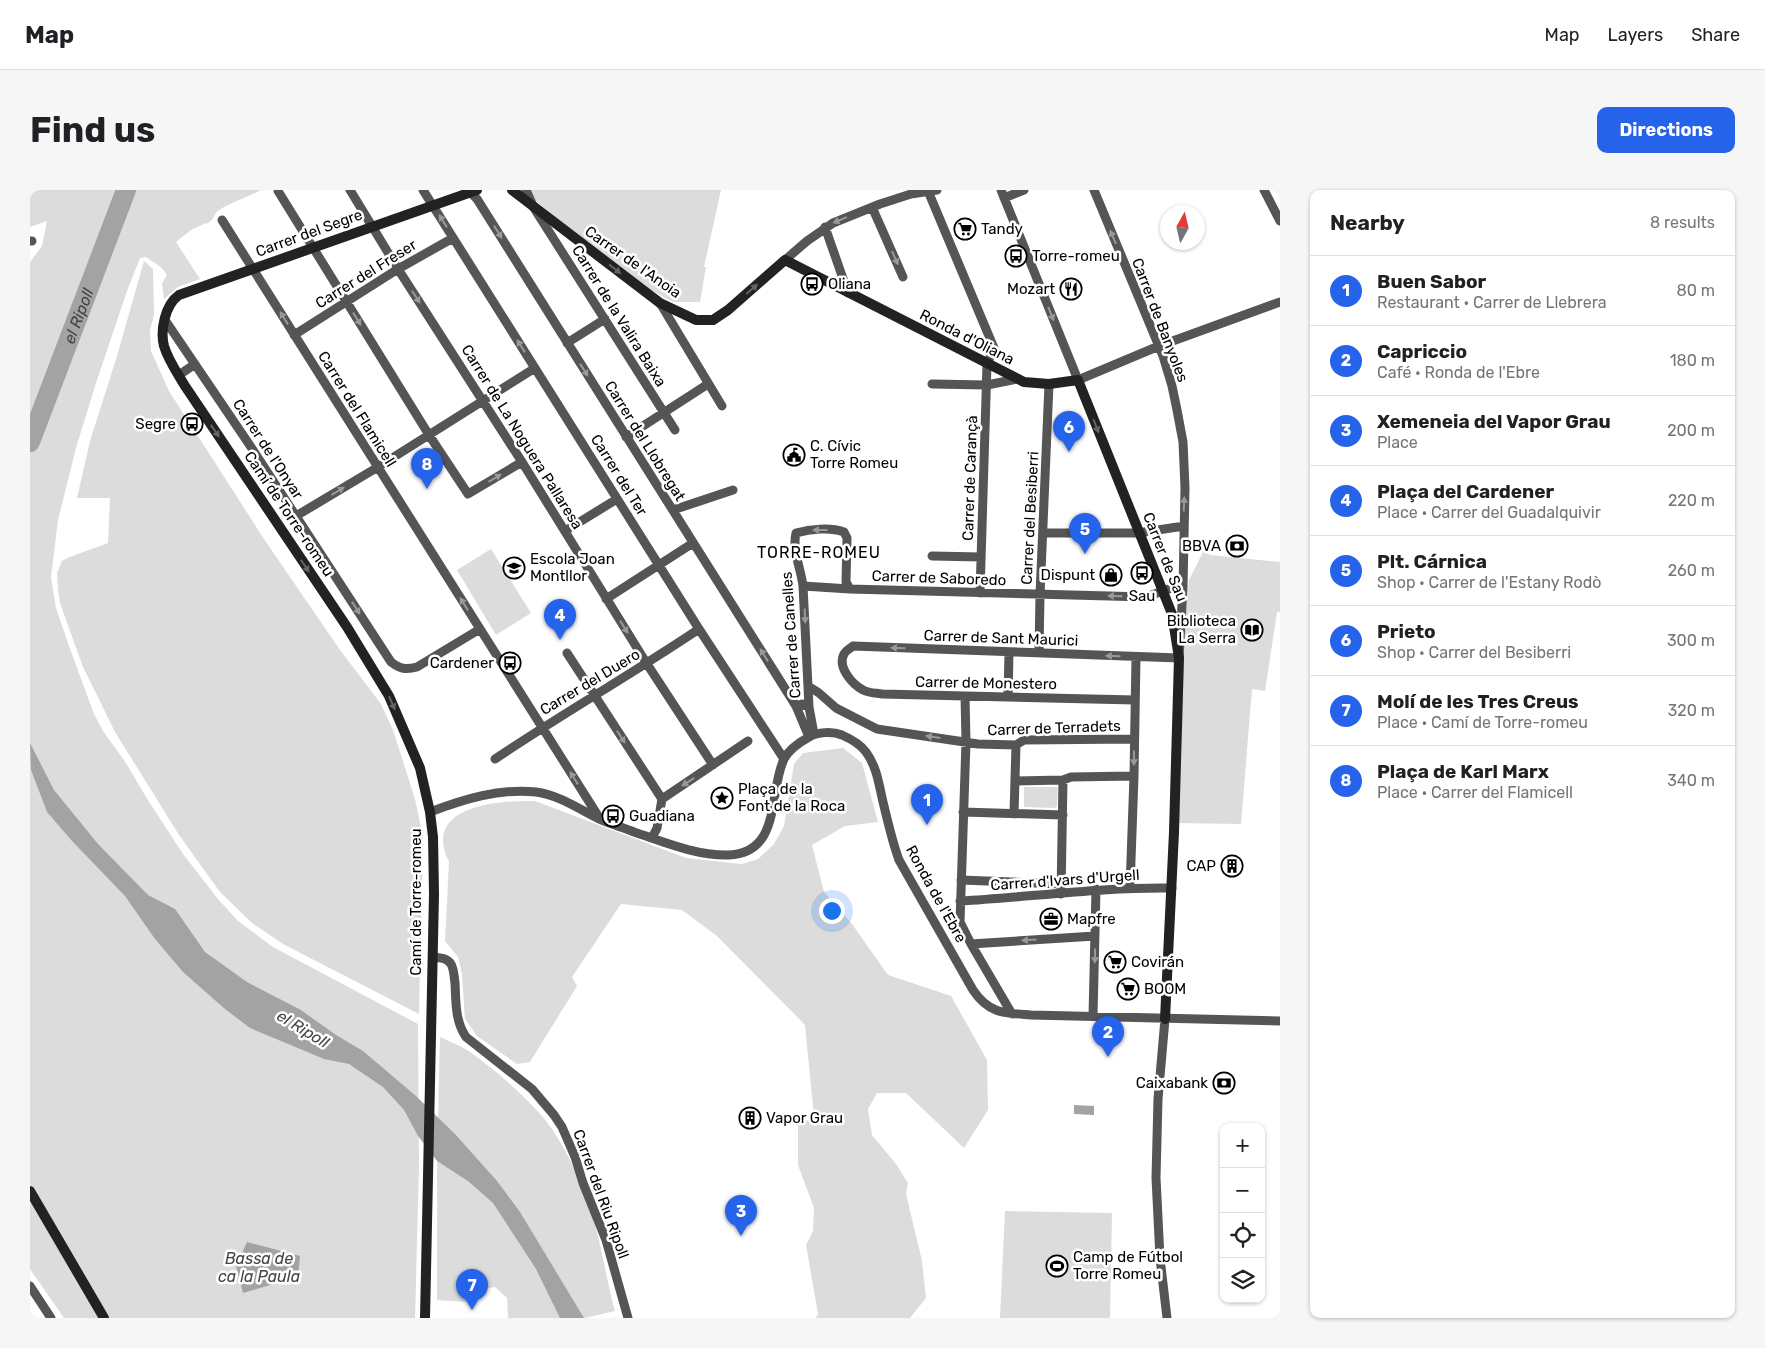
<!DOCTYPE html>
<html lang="en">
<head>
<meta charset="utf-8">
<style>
  body { margin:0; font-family:Rubik,sans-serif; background:#f6f6f6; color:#202124 }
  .controls { position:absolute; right:15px; bottom:15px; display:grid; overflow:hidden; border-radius:10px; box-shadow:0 1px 4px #0004 }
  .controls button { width:45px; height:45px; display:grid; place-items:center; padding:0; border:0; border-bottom:1px solid #e0e0e0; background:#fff; color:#202124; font:25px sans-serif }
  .compass { position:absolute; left:1130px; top:15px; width:45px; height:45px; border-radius:50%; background:#fff; box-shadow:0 1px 4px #0004; rotate:8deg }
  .you { position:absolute; left:801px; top:720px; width:18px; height:18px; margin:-12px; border:4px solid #fff; border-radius:50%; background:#1a73e8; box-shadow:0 0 0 8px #1a73e833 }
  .badge { display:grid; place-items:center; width:32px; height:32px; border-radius:50%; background:#2563eb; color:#fff; font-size:16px; font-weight:700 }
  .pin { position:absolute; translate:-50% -41px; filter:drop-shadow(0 1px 2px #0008) }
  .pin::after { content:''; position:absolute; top:26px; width:18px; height:15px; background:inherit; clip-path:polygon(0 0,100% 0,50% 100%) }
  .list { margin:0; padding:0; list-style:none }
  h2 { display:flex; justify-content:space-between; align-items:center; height:65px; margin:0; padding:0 20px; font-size:21px }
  h2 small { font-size:16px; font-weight:400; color:#757577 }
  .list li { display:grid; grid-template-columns:32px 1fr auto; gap:15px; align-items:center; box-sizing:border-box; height:70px; padding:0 20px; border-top:1px solid #e0e0e0 }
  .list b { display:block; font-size:19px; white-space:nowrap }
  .list p { margin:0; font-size:16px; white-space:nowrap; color:#757577 }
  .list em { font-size:16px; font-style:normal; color:#757577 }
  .icon { flex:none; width:28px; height:28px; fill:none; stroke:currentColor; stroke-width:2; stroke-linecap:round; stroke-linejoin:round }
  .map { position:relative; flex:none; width:1250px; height:1128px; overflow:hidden; border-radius:10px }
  header { display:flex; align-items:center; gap:30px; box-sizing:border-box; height:70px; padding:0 25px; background:#fff; border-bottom:1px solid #e0e0e0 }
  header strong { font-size:24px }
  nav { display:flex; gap:28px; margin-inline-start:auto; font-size:18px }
  .intro { display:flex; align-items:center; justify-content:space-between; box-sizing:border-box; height:120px; padding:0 30px }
  h1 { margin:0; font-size:35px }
  .button { padding:12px 22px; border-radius:10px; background:#2563eb; color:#fff; font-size:18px; font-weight:700 }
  main { display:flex; gap:30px; padding:0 30px }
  aside { flex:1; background:#fff; border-radius:10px; box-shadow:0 1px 4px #0004 }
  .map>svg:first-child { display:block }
  .green { fill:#dcdcdc }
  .water { fill:#a3a3a3 }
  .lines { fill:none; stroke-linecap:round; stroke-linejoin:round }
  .river { stroke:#a3a3a3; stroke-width:20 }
  .street { stroke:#555; stroke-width:9 }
  .secondary { stroke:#222; stroke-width:10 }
  .oneway { fill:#999 }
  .oneway2 { fill:#646464 }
  .labels { text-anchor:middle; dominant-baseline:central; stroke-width:5; stroke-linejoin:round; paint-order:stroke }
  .poi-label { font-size:15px; fill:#000; stroke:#fff; text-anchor:start }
  .street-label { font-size:15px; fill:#000; stroke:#fff }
  .water-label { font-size:16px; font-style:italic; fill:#444; stroke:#fff }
  .neighbourhood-label { font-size:16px; letter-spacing:1px; fill:#000; stroke:#fff }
</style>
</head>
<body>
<header>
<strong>Map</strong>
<nav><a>Map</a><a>Layers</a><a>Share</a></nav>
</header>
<div class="intro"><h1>Find us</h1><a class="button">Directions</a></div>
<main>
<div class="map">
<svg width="1250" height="1128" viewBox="0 0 1250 1128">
  <rect width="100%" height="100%" fill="#fff"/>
  <path class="green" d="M0 0H231C222 5 192 16 187 22 182 27 185 28 177 34L176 33 161 40 146 52 170 89 148 97 134 109 132 93 137 85 132 78 116 67 110 68 97 101 66 193 46 258 28 330 21 387 26 418 39 456 64 524 73 541 96 573 116 607 153 664 188 709 208 731 243 757 388 834 389 978 385 1128H34L0 1079V72L12 56 17 31 0 37Z
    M500 0H691L674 77H676L670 112H643L623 101 564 60 505 10Z
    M114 71 123 79 124 125 120 140 121 161 139 201 234 349 310 460 351 514 363 540 385 609 393 647 389 824 253 754 222 733 190 702 149 645 85 542 53 477 30 413 28 400 27 383 32 371 37 368 78 353 80 308H47L60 251 87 166Z
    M461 359 501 423 466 445 427 380Z
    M1174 360 1180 365 1250 372V422H1247L1235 501 1222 499 1211 634 1147 633 1155 433 1159 390Z
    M813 558 832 573 848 632 815 636 782 655 794 702 822 734 858 785 921 806 957 870 958 920 934 958 876 903H847L838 919 842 945 866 974 878 993 876 1004 892 1071 896 1108 880 1128H786L788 1124 776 1055 783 1041 784 1018 768 975V935L784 927 775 835 687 746 652 720 591 714 542 787 547 796 500 872 487 874 447 846 435 829 432 784 428 767 415 751 419 672C391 616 468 610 505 611L656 668 712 674 728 669 744 654 754 636 764 574 773 563Z
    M994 597H1026L1028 598 1027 616 1025 618 994 617Z
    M410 847C419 851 429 855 437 860 462 877 492 903 512 926 537 956 554 998 565 1035 573 1063 577 1093 585 1121L555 1128H478L477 1108 465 1097 439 1101 438 1112 407 1110V971Z
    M975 1021 1082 1023 1080 1128H970Z"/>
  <path class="water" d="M0 553 24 600 68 654 118 705 145 719 175 762 217 792 271 820 306 845 333 861 386 906 425 944 467 991 490 1022 554 1128H530L506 1079 463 1013 438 991 407 971 388 946 374 920 353 897 319 874 294 869 220 838 195 819 153 782 125 749 95 706 42 651 17 622 1 580Z
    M1044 915 1064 916V925L1044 924Z
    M217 1052 270 1066 268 1087 213 1103 206 1076Z"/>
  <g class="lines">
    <path class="river" id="s1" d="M0 252 96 0"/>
    <path class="street" d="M320 0 368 79 492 272 617 474 683 575
      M393 0 669 439 754 569
      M496 0 504 18 645 240
      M971 0 1048 190 1129 156 1250 112
      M1064 0 1133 166 1142 196 1147 220 1153 252 1155 298 1153 398 1149 468 823 456C820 459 816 460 814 464 807 477 822 494 833 500 838 503 846 503 852 504L1105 510
      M1234 0 1250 31
      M248 1 399 245 438 304 492 272
      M898 1 964 158 957 174 950 403
      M440 2 447 9 766 516 772 514 779 517 784 544
      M974 8 994 0
      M842 17 873 87
      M192 30 570 629
      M795 37 818 103
      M0 51H2
      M755 70 777 51 803 33 850 14 881 4 907 0
      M630 113 692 216
      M135 130 221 257 361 472C370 479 376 480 387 477L450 439
      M264 145 368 79 423 48
      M537 153 575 129
      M149 185 165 174
      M902 194 957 195 987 189
      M596 247 678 194
      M643 320 703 300
      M266 326 348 277 505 178
      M535 341 587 309
      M1013 343H1108L1154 336
      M902 366 951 367
      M773 396 820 399 1116 407 1153 394
      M576 409 663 353
      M537 463 632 609
      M1009 463 1010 405 1019 194
      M778 496 789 503 806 518 847 539 948 554 986 555 994 550 1104 549
      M935 506 936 552 930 732 941 754 982 824
      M978 507 979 462
      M766 516 779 547
      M779 517 773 396C771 379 762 360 766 343 780 339 800 337 814 342L817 348 816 392 820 399
      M465 569C532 524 602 484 669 439
      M986 591 1033 590 1041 587 1104 586
      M632 609 718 551
      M400 622C434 609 470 598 506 602 529 605 549 619 569 629 580 634 592 637 604 642 634 652 667 666 699 665 752 662 738 603 754 569 759 559 770 552 779 547 788 542 802 541 812 545 821 549 831 555 836 562 847 577 849 595 853 612 858 632 862 651 869 670L943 800C959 824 975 823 1001 825L1250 831
      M933 622 1033 625
      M984 624 986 555
      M622 648 627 638 632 609
      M931 690 1032 694
      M1100 698 1104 586 1106 467
      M1031 704 1033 590
      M930 711C1001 707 1071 697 1142 698
      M941 754 1065 746
      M403 767C409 768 416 767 421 774 424 779 424 787 425 793 426 812 425 831 436 847L502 899 524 925 532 937 545 967 553 993 576 1050 598 1128
      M1063 826 1066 699
      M1135 829 1128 909 1126 988 1130 1068 1137 1128
      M0 1096 21 1128"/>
    <path class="secondary" d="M482 0 630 113 666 130H683L698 120 755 70 994 192 1019 194 1048 190 1142 424 1149 468 1144 642 1135 829
      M0 1001 74 1128
      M395 1128 404 704 403 647 400 622 390 578 359 506 317 437 155 196C148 184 138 170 134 156 130 140 135 115 149 105L447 0"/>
  </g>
  <defs><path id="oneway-solid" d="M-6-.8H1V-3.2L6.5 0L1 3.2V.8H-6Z" transform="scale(1.25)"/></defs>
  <g class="oneway">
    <use href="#oneway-solid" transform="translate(810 30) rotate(157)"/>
    <use href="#oneway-solid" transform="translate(413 31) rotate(-122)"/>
    <use href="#oneway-solid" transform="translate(468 42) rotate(58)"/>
    <use href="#oneway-solid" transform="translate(1083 47) rotate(-113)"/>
    <use href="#oneway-solid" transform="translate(865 68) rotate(66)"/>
    <use href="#oneway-solid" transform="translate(386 107) rotate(57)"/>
    <use href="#oneway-solid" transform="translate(1021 124) rotate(68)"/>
    <use href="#oneway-solid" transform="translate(254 128) rotate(-122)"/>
    <use href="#oneway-solid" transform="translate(327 129) rotate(58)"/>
    <use href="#oneway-solid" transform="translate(491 156) rotate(-122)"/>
    <use href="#oneway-solid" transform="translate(554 180) rotate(58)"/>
    <use href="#oneway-solid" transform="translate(465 288) rotate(-31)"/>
    <use href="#oneway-solid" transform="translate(308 301) rotate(-31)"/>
    <use href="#oneway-solid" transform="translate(1154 314) rotate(-88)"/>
    <use href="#oneway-solid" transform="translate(790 340) rotate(180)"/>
    <use href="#oneway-solid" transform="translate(1085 406) rotate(-179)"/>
    <use href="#oneway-solid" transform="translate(434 414) rotate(-122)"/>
    <use href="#oneway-solid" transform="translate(326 418) rotate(57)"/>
    <use href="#oneway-solid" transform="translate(775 426) rotate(87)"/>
    <use href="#oneway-solid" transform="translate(594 437) rotate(58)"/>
    <use href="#oneway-solid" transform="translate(868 458) rotate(-178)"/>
    <use href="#oneway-solid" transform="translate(734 465) rotate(-122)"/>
    <use href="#oneway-solid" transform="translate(1083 466) rotate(-178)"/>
    <use href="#oneway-solid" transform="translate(591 547) rotate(57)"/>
    <use href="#oneway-solid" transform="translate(903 547) rotate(-172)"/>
    <use href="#oneway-solid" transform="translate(1104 568) rotate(90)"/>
    <use href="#oneway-solid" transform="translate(544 588) rotate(-122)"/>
    <use href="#oneway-solid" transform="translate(658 592) rotate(147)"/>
    <use href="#oneway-solid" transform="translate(999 750) rotate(177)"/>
    <use href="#oneway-solid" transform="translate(1065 766) rotate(91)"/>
  </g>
  <g class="oneway2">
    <use href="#oneway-solid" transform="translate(585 79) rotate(37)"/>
    <use href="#oneway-solid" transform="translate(722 99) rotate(-41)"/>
    <use href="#oneway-solid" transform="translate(1066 236) rotate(69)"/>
    <use href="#oneway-solid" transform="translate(185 241) rotate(56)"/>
    <use href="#oneway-solid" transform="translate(275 376) rotate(56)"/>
    <use href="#oneway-solid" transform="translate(362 513) rotate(66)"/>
  </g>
  <defs>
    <g id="supermarket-ring" transform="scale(1.125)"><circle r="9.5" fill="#fff" stroke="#000" stroke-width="1.5"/><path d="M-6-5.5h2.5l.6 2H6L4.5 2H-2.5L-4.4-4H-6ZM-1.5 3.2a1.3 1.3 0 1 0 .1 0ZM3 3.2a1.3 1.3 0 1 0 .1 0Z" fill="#000"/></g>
    <g id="bus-ring" transform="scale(1.125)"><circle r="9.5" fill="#fff" stroke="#000" stroke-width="1.5"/><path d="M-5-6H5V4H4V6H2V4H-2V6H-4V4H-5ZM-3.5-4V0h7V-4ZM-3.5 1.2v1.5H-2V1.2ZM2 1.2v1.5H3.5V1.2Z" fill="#000"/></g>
    <g id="restaurant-ring" transform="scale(1.125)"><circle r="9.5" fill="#fff" stroke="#000" stroke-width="1.5"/><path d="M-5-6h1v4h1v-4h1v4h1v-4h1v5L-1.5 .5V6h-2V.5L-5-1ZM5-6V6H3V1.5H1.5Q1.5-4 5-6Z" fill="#000"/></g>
    <g id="civic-ring" transform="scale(1.125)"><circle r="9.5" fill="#fff" stroke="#000" stroke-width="1.5"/><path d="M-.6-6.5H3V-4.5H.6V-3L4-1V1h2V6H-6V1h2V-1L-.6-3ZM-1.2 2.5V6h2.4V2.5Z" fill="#000"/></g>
    <g id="bank-ring" transform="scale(1.125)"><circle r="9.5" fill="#fff" stroke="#000" stroke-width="1.5"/><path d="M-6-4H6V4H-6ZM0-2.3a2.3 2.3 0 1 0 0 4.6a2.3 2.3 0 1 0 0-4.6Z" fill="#000"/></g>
    <g id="school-ring" transform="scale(1.125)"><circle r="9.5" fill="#fff" stroke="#000" stroke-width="1.5"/><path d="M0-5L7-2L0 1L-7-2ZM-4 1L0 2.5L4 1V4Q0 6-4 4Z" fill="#000"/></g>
    <g id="shop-ring" transform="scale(1.125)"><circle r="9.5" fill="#fff" stroke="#000" stroke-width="1.5"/><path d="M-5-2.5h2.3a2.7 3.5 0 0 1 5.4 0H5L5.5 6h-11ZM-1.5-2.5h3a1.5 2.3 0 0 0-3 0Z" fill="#000"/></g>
    <g id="library-ring" transform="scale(1.125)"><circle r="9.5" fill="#fff" stroke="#000" stroke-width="1.5"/><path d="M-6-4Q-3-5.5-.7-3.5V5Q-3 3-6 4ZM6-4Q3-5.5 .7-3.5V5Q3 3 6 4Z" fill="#000"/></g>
    <g id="sight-ring" transform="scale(1.125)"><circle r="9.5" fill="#fff" stroke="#000" stroke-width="1.5"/><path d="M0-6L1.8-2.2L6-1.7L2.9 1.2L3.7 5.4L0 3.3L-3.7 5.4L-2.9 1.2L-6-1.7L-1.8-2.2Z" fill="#000"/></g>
    <g id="building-ring" transform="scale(1.125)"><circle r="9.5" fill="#fff" stroke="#000" stroke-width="1.5"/><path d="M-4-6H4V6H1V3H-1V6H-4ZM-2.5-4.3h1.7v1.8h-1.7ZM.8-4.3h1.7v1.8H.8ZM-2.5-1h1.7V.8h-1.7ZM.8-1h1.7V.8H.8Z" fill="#000"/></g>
    <g id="office-ring" transform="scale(1.125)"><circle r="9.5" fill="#fff" stroke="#000" stroke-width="1.5"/><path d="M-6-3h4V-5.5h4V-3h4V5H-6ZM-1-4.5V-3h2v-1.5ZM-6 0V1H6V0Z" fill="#000"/></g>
    <g id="stadium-ring" transform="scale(1.125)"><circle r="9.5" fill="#fff" stroke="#000" stroke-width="1.5"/><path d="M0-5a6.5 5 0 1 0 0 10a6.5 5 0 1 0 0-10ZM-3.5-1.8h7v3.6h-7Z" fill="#000"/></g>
  </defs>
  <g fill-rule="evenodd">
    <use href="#supermarket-ring" x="935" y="39"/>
    <use href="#bus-ring" x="986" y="66"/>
    <use href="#bus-ring" x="782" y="94"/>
    <use href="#restaurant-ring" x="1041" y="99"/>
    <use href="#bus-ring" x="162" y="234"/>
    <use href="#civic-ring" x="764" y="265"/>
    <use href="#bank-ring" x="1207" y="356"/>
    <use href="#school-ring" x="484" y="378"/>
    <use href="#bus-ring" x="1112" y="383"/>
    <use href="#shop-ring" x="1081" y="385"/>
    <use href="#library-ring" x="1222" y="440"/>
    <use href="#bus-ring" x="480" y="473"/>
    <use href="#sight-ring" x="692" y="608"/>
    <use href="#bus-ring" x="583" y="626"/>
    <use href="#building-ring" x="1202" y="676"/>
    <use href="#office-ring" x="1021" y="729"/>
    <use href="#supermarket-ring" x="1085" y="772"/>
    <use href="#supermarket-ring" x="1098" y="799"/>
    <use href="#bank-ring" x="1194" y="893"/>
    <use href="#building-ring" x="720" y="928"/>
    <use href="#stadium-ring" x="1027" y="1076"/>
  </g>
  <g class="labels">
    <g class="poi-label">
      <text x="951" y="39">Tandy</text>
      <text x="1002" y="66">Torre-romeu</text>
      <text x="798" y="94">Oliana</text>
      <text x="1025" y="99" text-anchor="end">Mozart</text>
      <text x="146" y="234" text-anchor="end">Segre</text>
      <text x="780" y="256">C. Cívic<tspan x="780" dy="17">Torre Romeu</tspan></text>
      <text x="1191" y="356" text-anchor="end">BBVA</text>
      <text x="500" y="369">Escola Joan<tspan x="500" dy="17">Montllor</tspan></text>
      <text x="1065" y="385" text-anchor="end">Dispunt</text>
      <text x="1112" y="406" text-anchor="middle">Sau</text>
      <text x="1206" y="431" text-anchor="end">Biblioteca<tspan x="1206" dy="17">La Serra</tspan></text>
      <text x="464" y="473" text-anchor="end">Cardener</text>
      <text x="708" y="599">Plaça de la<tspan x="708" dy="17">Font de la Roca</tspan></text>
      <text x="599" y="626">Guadiana</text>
      <text x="1186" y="676" text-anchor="end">CAP</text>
      <text x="1037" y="729">Mapfre</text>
      <text x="1101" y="772">Covirán</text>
      <text x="1114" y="799">BOOM</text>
      <text x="1178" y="893" text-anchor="end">Caixabank</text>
      <text x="736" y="928">Vapor Grau</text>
      <text x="1043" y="1067">Camp de Fútbol<tspan x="1043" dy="17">Torre Romeu</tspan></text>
    </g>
    <g class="street-label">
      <text transform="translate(279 43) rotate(-20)">Carrer del Segre</text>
      <text transform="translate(603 72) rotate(35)">Carrer de l'Anoia</text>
      <text transform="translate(336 84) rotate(-32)">Carrer del Freser</text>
      <text transform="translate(589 126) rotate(58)">Carrer de la Valira Baixa</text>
      <text transform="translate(1130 130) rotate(69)">Carrer de Banyoles</text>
      <text transform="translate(937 147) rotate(27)">Ronda d'Oliana</text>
      <text transform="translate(327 219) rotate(58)">Carrer del Flamicell</text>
      <text transform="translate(492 247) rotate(58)">Carrer de La Noguera Pallaresa</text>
      <text transform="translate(615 251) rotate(58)">Carrer del Llobregat</text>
      <text transform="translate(238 259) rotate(57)">Carrer de l'Onyar</text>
      <text transform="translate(589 285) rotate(58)">Carrer del Ter</text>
      <text transform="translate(940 288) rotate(-88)">Carrer de Carançà</text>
      <text transform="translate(259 324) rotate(56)">Camí de Torre-romeu</text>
      <text transform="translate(1000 328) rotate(-87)">Carrer del Besiberri</text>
      <text transform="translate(1135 367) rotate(68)">Carrer de Sau</text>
      <text transform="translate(909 388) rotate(2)">Carrer de Saboredo</text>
      <text transform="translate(761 445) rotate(-94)">Carrer de Canelles</text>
      <text transform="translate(971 448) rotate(2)">Carrer de Sant Maurici</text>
      <text transform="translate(560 492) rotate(-31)">Carrer del Duero</text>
      <text transform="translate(956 493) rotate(1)">Carrer de Monestero</text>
      <text transform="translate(1024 538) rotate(-2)">Carrer de Terradets</text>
      <text transform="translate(1035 690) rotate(-4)">Carrer d'Ivars d'Urgell</text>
      <text transform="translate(906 704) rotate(61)">Ronda de l'Ebre</text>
      <text transform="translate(386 712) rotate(-90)">Camí de Torre-romeu</text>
      <text transform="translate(571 1004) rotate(70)">Carrer del Riu Ripoll</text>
    </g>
    <g class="water-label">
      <text stroke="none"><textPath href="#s1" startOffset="135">el Ripoll</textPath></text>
      <text transform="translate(273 839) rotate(31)">el Ripoll</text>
      <text x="229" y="1068">Bassa de<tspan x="229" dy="18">ca la Paula</tspan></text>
    </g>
    <g class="neighbourhood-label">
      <text x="789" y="362">TORRE-ROMEU</text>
    </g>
  </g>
</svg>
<div class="controls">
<button>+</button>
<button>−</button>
<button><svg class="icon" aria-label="locate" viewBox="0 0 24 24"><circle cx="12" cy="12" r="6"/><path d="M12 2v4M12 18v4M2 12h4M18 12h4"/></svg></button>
<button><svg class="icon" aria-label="layers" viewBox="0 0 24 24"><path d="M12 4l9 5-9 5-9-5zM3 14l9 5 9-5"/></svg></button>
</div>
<svg class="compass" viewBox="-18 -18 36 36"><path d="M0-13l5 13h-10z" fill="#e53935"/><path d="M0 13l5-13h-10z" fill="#757577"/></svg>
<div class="you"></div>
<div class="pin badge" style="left:897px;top:635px">1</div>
<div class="pin badge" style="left:1078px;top:867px">2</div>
<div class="pin badge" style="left:711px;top:1046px">3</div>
<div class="pin badge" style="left:530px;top:450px">4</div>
<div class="pin badge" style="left:1055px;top:364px">5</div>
<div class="pin badge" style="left:1039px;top:262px">6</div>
<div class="pin badge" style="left:442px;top:1120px">7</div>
<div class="pin badge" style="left:397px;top:299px">8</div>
</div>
<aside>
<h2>Nearby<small>8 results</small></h2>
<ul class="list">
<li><span class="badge">1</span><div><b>Buen Sabor</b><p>Restaurant · Carrer de Llebrera</p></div><em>80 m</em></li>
<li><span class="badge">2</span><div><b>Capriccio</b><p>Café · Ronda de l'Ebre</p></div><em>180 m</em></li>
<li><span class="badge">3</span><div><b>Xemeneia del Vapor Grau</b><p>Place</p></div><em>200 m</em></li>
<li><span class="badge">4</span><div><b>Plaça del Cardener</b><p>Place · Carrer del Guadalquivir</p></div><em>220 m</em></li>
<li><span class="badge">5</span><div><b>Plt. Cárnica</b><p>Shop · Carrer de l'Estany Rodò</p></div><em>260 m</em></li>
<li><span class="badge">6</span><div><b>Prieto</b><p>Shop · Carrer del Besiberri</p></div><em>300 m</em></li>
<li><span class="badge">7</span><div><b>Molí de les Tres Creus</b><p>Place · Camí de Torre-romeu</p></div><em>320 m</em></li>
<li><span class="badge">8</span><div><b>Plaça de Karl Marx</b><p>Place · Carrer del Flamicell</p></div><em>340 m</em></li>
</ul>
</aside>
</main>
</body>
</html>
